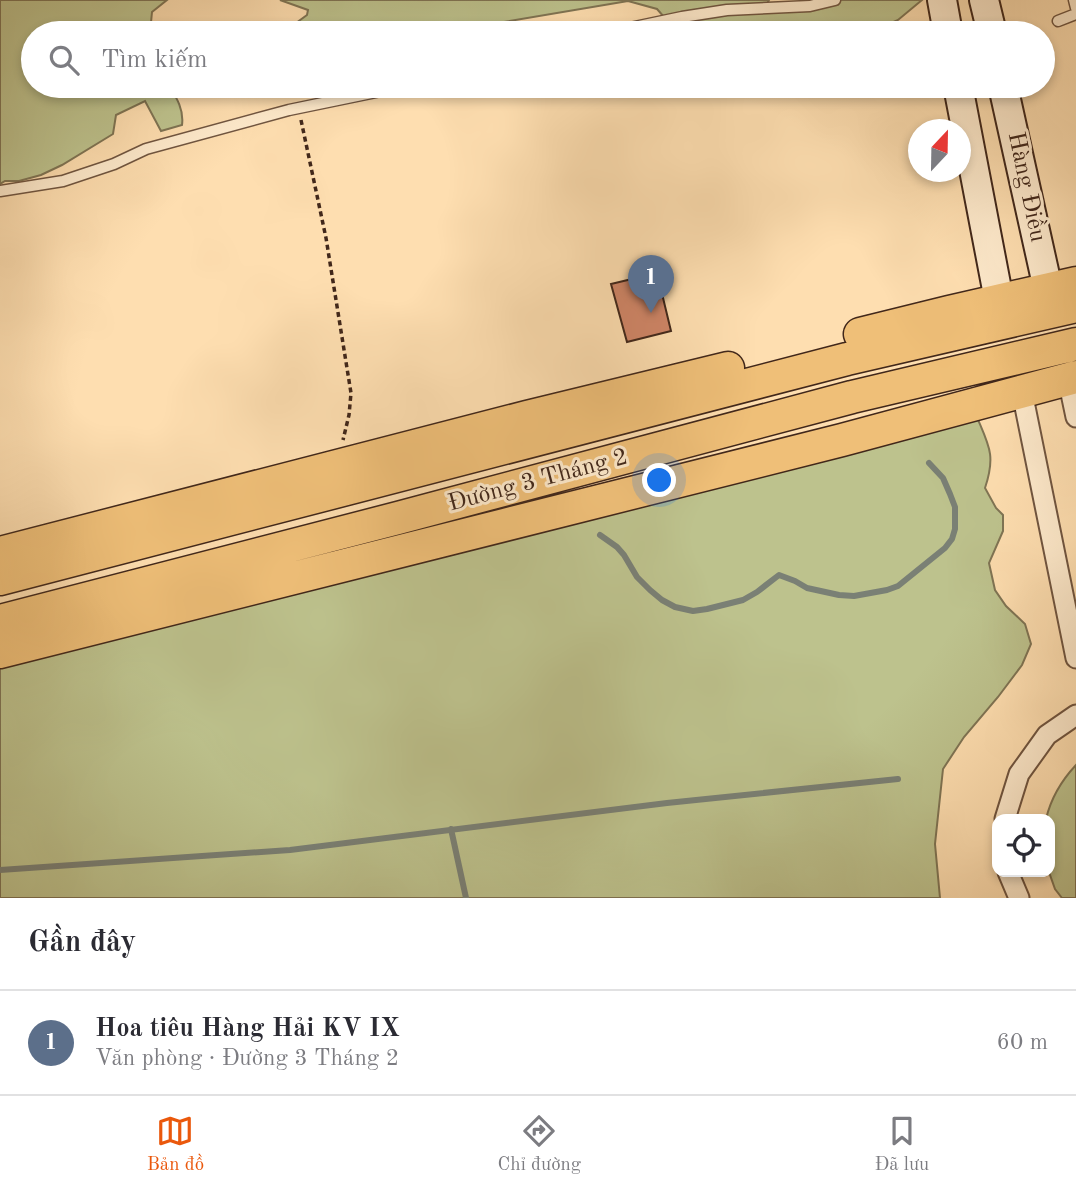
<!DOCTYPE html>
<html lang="vi">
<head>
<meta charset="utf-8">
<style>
  body { margin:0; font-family:"Old Standard TT",serif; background:#f2f2f3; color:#2b2b33 }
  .controls { position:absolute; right:21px; bottom:21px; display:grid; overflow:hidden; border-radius:14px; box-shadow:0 4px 10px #0003 }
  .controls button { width:63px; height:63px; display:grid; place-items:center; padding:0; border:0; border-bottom:2px solid #e1e1e2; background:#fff; color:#2b2b33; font:35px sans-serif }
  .compass { position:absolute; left:908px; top:119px; width:63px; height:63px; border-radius:50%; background:#fff; box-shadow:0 4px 10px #0003; rotate:22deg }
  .you { position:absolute; left:660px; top:481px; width:24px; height:24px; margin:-18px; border:5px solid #fff; border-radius:50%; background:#1a73e8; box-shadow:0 0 0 10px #1a73e833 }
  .badge { display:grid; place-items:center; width:46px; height:46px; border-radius:50%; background:#ea580c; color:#fff; font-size:23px; font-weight:700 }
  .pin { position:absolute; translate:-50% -58px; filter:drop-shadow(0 2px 4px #0008) }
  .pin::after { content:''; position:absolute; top:37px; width:24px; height:21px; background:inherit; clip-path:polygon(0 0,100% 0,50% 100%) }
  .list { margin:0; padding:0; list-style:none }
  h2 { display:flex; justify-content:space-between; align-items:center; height:91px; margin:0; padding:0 28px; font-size:30px }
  h2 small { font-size:23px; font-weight:400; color:#7c7c81 }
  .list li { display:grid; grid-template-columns:46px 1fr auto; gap:21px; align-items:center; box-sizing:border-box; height:105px; padding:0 28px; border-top:2px solid #e1e1e2 }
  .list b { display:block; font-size:26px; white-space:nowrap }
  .list p { margin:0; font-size:23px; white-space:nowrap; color:#7c7c81 }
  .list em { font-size:23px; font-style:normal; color:#7c7c81 }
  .icon { flex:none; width:38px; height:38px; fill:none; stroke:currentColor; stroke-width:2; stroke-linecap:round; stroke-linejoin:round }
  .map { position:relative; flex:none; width:1076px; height:898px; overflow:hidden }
  .search { position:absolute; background:#fff; box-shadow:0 4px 10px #0003; left:21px; right:21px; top:21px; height:77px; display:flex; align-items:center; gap:18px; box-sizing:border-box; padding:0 24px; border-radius:38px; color:#7c7c81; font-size:26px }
  .sheet { height:196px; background:#fff }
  nav { display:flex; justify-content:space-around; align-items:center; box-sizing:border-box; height:98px; border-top:2px solid #e1e1e2; background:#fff; font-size:19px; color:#7c7c81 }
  nav a { display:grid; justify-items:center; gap:4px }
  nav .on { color:#ea580c }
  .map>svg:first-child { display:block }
  .green { fill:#bdc28d; stroke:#7f7454; stroke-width:2 }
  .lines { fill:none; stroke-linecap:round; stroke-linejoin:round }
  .stream { stroke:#7a8075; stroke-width:6 }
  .building { fill:#cf8567; stroke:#41271a; stroke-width:2 }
  .lane-casing { stroke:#705540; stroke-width:13 }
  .street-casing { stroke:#705540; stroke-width:23 }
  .secondary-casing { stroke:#41271a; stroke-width:32 }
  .primary-casing { stroke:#41271a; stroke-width:35 }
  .path { stroke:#41271a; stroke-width:3.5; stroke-dasharray:5 3.5; stroke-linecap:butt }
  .lane { stroke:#feeacc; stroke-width:10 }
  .street { stroke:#feeacc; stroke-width:19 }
  .secondary { stroke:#feeacc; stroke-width:28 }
  .primary { stroke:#efbf78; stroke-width:32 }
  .labels { text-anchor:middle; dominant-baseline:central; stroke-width:6; stroke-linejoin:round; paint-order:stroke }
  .street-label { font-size:24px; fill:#41271a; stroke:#feeacc }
</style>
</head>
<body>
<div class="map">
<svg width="1076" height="898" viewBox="0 0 1076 898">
  <rect width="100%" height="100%" fill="#fedeb0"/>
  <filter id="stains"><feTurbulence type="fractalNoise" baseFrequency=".00286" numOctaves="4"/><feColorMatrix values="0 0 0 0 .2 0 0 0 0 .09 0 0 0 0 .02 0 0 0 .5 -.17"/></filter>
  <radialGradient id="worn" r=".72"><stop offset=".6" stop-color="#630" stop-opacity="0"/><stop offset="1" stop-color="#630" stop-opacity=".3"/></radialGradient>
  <path class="green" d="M0 0H167L152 12 150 33H33V86H169C177 98 184 110 182 125L161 131 145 101 116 115 113 134 62 165 41 175 19 181H5L0 184Z
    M280 0H769L768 2 779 12 826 0H922L898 20 869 33H678L657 9 628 1 480 26 468 33H287L292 26 307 15 308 10Z
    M976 415C989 446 996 455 985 488L996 508 1003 515V531L989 563 995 590 1006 606 1025 624 1031 644 1022 665 998 697 964 737 943 769 935 844 940 898H0V667Z
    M1076 765V898H1062L1055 889 1049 872 1050 819H1046C1051 798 1061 781 1076 765Z"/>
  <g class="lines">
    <path class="stream" d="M600 535 617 547 624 555 637 577 650 590 662 600 675 607 693 611 707 609 743 600 757 592 779 575 795 581 807 588 839 595 854 596 887 590 898 586 945 548 952 539 955 529V507L950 494 943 478 929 463
      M451 829 466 898
      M0 870 290 850 667 803 898 779"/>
  </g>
  <path class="building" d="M657 273 671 331 627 342 611 284Z"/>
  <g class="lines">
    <g class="lane-casing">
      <path id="lane" d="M1074 0 1076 8
        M1058 21 1076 14
        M606 33 682 17 727 10 810 6 835 0
        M0 191 63 181 114 164 146 149 289 110 386 90 417 86"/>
    </g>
    <g class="street-casing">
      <path id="street" d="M1068 379 1076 417
        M1022 392 1076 658
        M1005 819 1019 774 1047 735 1076 715
        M1008 872 1019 898"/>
    </g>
    <g class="secondary-casing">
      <path id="secondary" d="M942 0 948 33
        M984 0 992 33
        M958 86 999 300
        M1003 86 1048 289"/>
    </g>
    <g class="primary-casing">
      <path id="primary" d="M860 334 949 312 1076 283
        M0 553 527 417 728 368
        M0 579 847 359 1076 306
        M0 621 398 518 852 397 1076 344
        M0 652 842 440 1076 377"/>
    </g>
    <path class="path" d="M301 120 326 238 351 393 349 415 343 440"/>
    <use href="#lane" class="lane"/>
    <use href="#street" class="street"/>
    <use href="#secondary" class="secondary"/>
    <use href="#primary" class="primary"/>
  </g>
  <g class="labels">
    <g class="street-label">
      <text transform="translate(1026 187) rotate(78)">Hàng Điều</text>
      <text transform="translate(538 481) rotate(-15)">Đường 3 Tháng 2</text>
    </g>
  </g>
  <rect width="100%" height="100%" filter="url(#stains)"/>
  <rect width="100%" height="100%" fill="url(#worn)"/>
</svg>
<div class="controls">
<button><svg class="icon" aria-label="locate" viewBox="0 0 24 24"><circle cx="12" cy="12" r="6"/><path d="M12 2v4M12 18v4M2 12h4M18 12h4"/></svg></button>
</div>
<svg class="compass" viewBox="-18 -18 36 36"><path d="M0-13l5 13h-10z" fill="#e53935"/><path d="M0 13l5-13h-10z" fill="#7c7c81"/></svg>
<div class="you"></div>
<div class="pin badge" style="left:651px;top:313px;background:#5c6f8a">1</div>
<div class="search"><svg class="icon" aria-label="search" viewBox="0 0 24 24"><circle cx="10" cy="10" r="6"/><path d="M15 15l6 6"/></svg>Tìm kiếm</div>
</div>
<section class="sheet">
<h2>Gần đây<small></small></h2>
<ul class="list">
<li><span class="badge" style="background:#5c6f8a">1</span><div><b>Hoa tiêu Hàng Hải KV IX</b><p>Văn phòng · Đường 3 Tháng 2</p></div><em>60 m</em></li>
</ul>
</section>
<nav>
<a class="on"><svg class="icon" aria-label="map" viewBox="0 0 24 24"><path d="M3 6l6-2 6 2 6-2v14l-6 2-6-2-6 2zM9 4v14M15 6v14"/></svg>Bản đồ</a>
<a><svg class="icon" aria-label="directions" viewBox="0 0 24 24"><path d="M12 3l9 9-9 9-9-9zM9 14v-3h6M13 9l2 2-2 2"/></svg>Chỉ đường</a>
<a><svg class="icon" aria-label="saved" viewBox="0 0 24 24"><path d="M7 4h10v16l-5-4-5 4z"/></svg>Đã lưu</a>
</nav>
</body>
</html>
